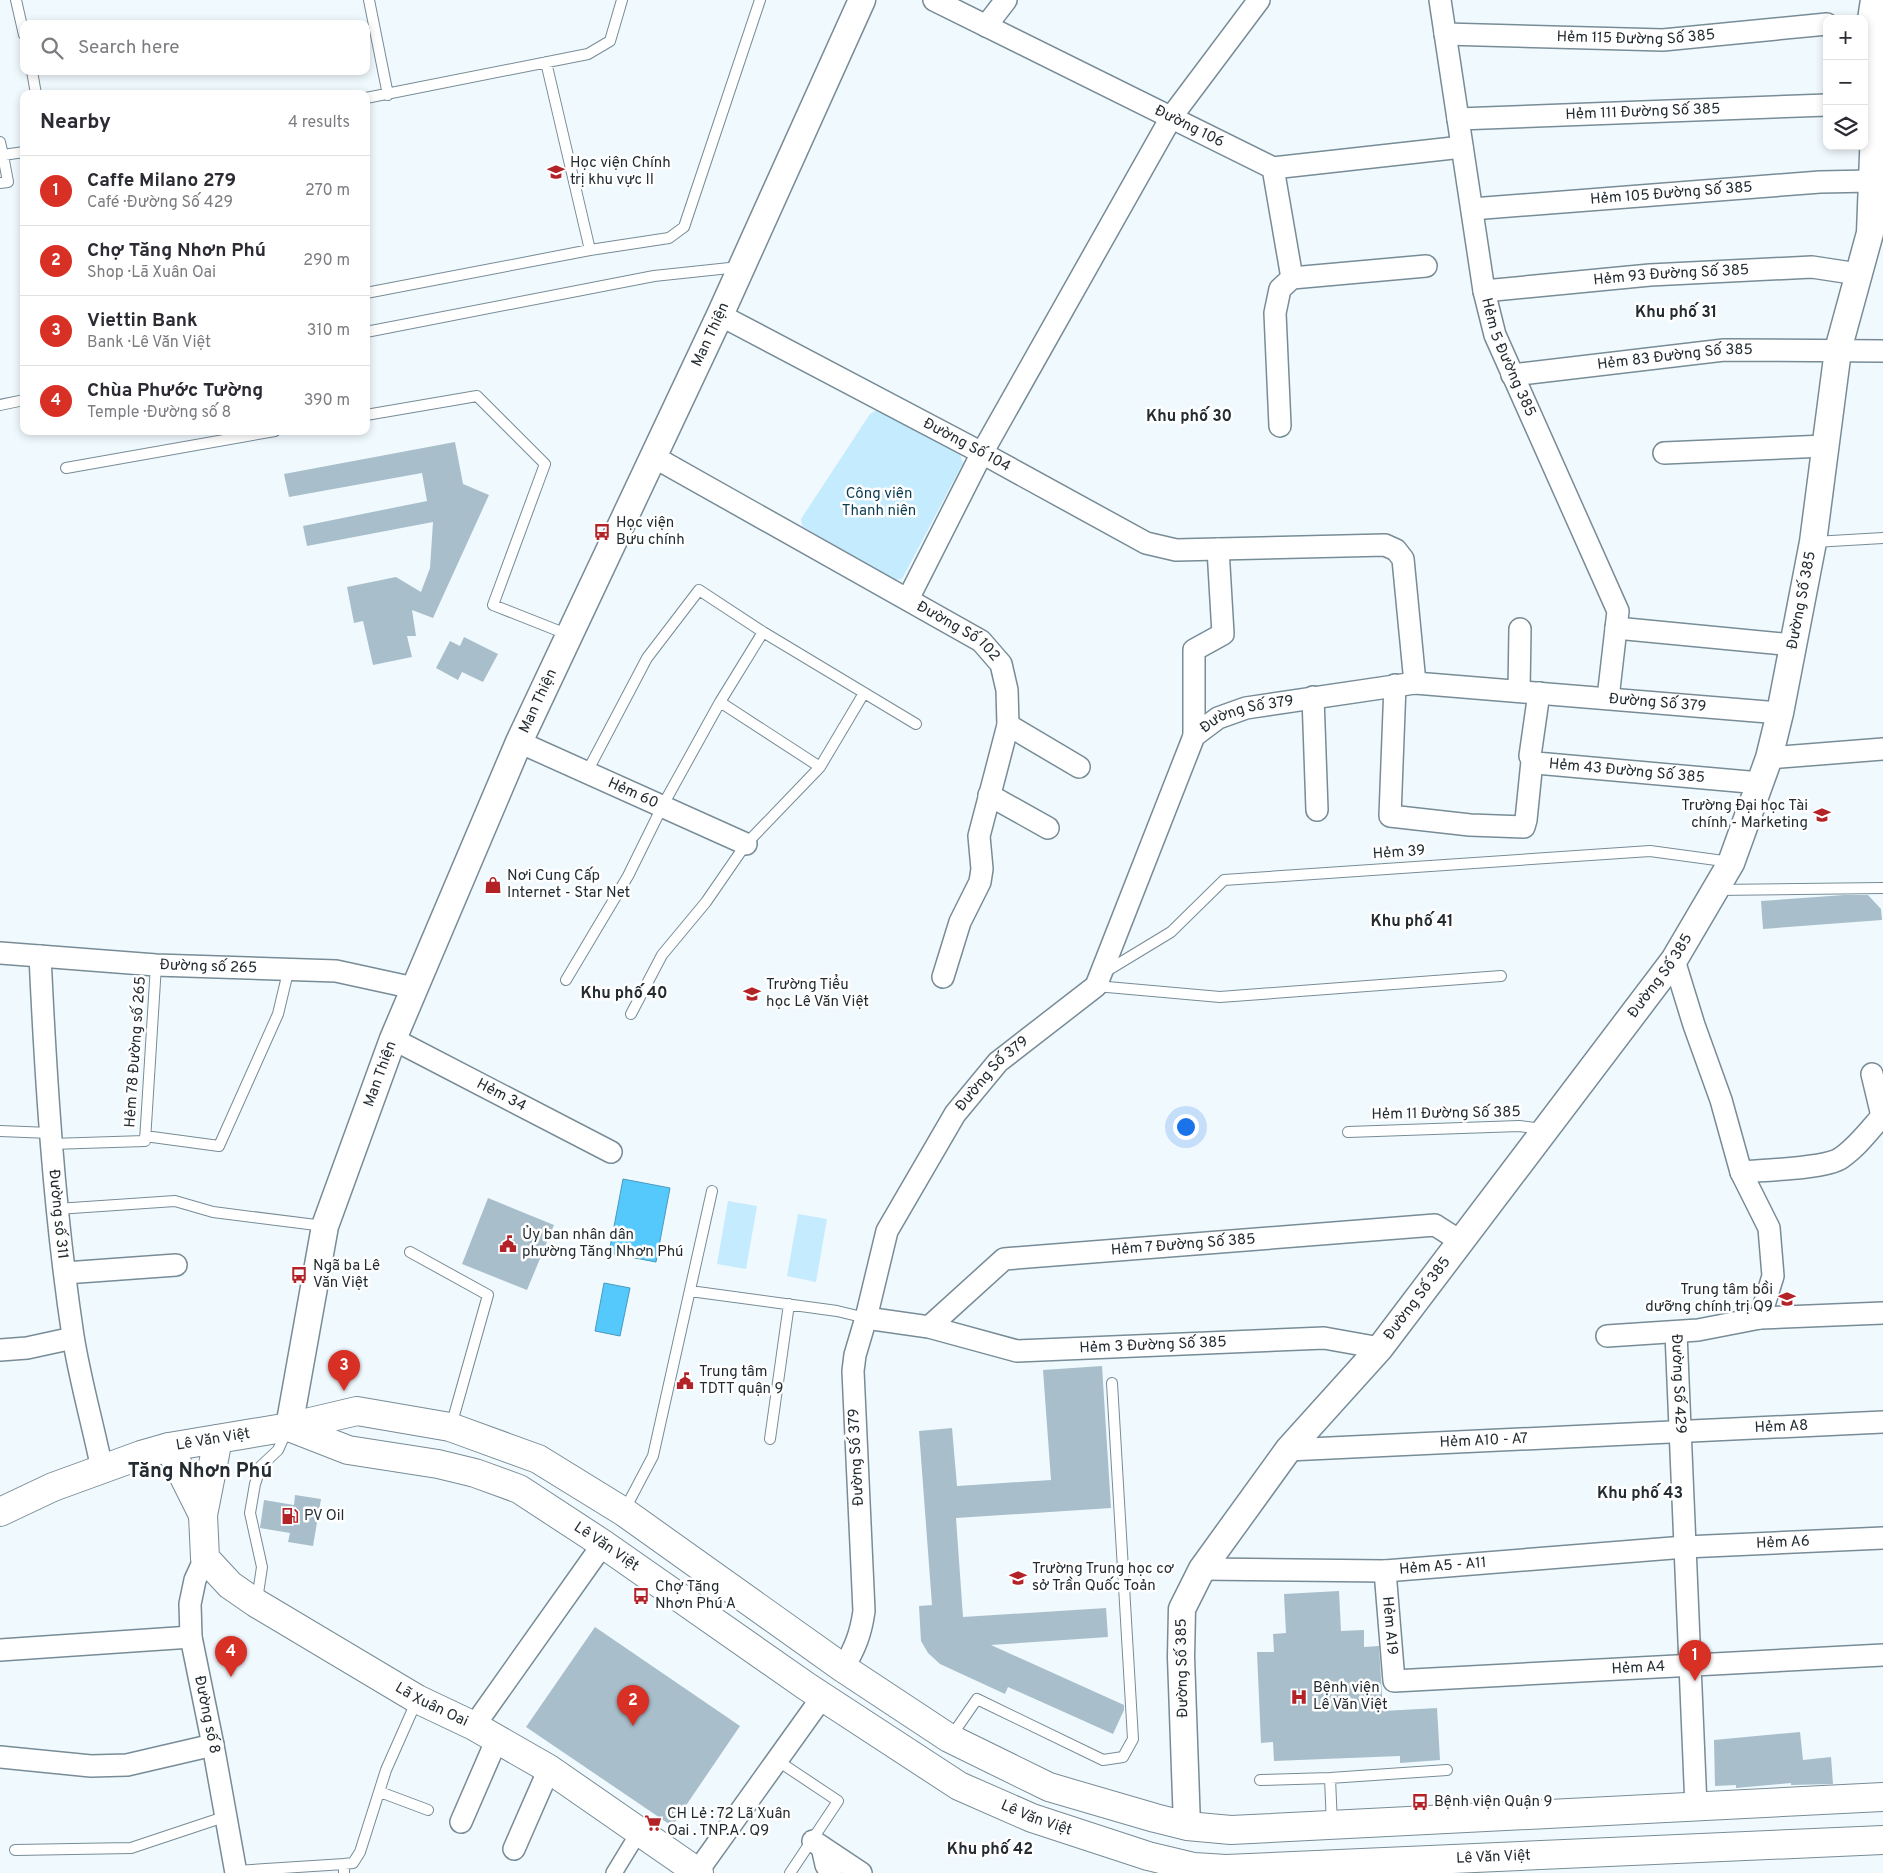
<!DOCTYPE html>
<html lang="en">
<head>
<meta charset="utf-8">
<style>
  body { margin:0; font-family:Overpass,sans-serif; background:#f7f7f7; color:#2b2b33 }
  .controls { position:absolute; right:15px; top:15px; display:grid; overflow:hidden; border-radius:10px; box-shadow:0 2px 8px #0003 }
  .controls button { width:45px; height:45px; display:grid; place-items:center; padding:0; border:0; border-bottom:1px solid #e1e1e2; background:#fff; color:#2b2b33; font:25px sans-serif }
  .you { position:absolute; left:1185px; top:1126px; width:18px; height:18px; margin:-12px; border:4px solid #fff; border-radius:50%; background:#1a73e8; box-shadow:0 0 0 8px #1a73e833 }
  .badge { display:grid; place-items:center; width:32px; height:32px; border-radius:50%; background:#d93025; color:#fff; font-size:16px; font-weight:700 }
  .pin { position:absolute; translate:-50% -41px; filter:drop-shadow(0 1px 2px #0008) }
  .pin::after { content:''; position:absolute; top:26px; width:18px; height:15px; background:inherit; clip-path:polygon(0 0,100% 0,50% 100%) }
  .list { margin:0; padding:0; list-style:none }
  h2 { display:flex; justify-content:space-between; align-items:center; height:65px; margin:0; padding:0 20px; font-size:21px }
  h2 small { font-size:16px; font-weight:400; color:#7c7c81 }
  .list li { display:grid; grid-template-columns:32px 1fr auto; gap:15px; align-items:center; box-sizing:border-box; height:70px; padding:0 20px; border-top:1px solid #e1e1e2 }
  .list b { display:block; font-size:19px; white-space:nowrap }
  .list p { margin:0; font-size:16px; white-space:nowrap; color:#7c7c81 }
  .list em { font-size:16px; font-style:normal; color:#7c7c81 }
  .icon { flex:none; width:28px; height:28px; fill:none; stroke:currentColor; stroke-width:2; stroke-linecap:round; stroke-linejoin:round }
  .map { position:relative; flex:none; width:1883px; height:1873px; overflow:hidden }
  .search { position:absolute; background:#fff; box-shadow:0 2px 8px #0003; left:20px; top:20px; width:350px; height:55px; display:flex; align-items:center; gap:12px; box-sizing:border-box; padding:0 18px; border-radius:10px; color:#7c7c81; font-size:19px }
  .panel { position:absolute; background:#fff; box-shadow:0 2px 8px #0003; left:20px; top:90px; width:350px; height:345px; border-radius:10px }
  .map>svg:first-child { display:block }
  .green { fill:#c5ebfe }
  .water { fill:#56c9fc; stroke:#479abf }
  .building { fill:#a8bfcb }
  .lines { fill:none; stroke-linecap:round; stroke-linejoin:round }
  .service-casing { stroke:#778c97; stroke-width:12 }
  .pedestrian-casing { stroke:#778c97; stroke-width:18 }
  .minor-casing { stroke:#778c97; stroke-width:24 }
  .tertiary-casing { stroke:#778c97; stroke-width:29 }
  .secondary-casing { stroke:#778c97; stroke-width:30 }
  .service { stroke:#fff; stroke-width:10 }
  .pedestrian { stroke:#fff; stroke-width:15 }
  .minor { stroke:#fff; stroke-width:21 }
  .tertiary { stroke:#fff; stroke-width:26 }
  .secondary { stroke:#fff; stroke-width:28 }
  .labels { text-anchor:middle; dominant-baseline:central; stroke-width:5; stroke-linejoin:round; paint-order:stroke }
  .street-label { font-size:15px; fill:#242c31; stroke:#fff }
  .poi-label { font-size:15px; fill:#242c31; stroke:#fff; text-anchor:start }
  .park-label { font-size:15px; fill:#093c51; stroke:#fff }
  .neighbourhood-label { font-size:16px; font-weight:bold; fill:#242c31; stroke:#fff }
  .district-label { font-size:20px; font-weight:bold; fill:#242c31; stroke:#fff }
</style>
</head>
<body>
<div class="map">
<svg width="1883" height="1873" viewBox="0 0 1883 1873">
  <rect width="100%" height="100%" fill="#f0f9fe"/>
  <path class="green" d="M878 409 959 451 963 463 902 579 894 580 802 526 801 519 870 414Z
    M728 1201 757 1206 746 1269 717 1264Z
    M798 1214 827 1219 816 1282 787 1276Z"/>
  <path class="water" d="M623 1179 670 1188 656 1262 609 1253Z
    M604 1283 630 1288 620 1336 595 1331Z"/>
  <path class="building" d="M455 442 463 484 489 495 433 618 412 610 416 636H407L412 657 373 665 363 621 354 623 347 587 396 577 421 592 430 568 433 522 307 546 303 526 427 501 422 473 289 497 284 474Z
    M464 637 498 654 483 682 462 672 458 680 436 668 450 641 460 646Z
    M1844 895H1868L1881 909 1882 920 1763 929 1761 901Z
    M488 1198 554 1225 527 1290 462 1264Z
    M1102 1366 1111 1508 956 1518 963 1617 1106 1608 1108 1637 991 1645 1124 1705V1710L1113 1734 1008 1687 1005 1694 940 1664 928 1653 921 1641 919 1606 932 1605 919 1431 952 1428 957 1486 1051 1480 1043 1370Z
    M295 1495 321 1499 313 1546 288 1542 290 1533 260 1528 264 1500 294 1505Z
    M1339 1591 1341 1631 1364 1630V1647L1379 1646 1383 1711 1437 1708 1440 1760 1400 1763V1756L1274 1761 1273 1742 1261 1743 1257 1652H1274L1273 1634 1286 1633 1284 1594Z
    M595 1627 740 1726 672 1826 526 1727Z
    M1800 1732 1803 1760 1831 1757 1833 1784 1791 1785V1783L1736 1788V1785L1715 1786 1714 1740Z"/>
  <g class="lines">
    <g class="service-casing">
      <path id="service" d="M16 0 24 35
        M369 0 388 95
        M546 62 590 250 669 238 684 227 760 0
        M32 71 36 94
        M366 98 588 54 610 41 622 0
        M0 142 3 155 24 152
        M0 183 8 182 3 155
        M366 293 590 250
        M366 332 654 276 739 267
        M0 405 24 400
        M366 415 477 396 545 464 493 605 569 635
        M66 468 275 431
        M1814 542 1883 538
        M720 702 820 767
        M587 772 647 658 699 590 763 632 916 724
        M1717 890 1883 888
        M1105 972 1171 932 1224 880 1650 851 1731 862
        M566 980 628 876 663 805 720 702 763 632
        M1096 986 1220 997 1501 976
        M631 1014 662 955 706 902 746 844 820 767 864 693
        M0 1131 50 1133
        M1348 1132 1519 1126 1542 1129
        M145 1136 219 1146 278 1014 289 968
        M51 1144 145 1141 156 965
        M57 1209 175 1201 213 1212 324 1226
        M410 1252 488 1295 451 1426
        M690 1291 837 1311 866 1318
        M770 1439 789 1304
        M624 1511 653 1456 712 1191
        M257 1600 262 1567 250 1513 255 1484 261 1466 278 1450 287 1430
        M950 1738 977 1699 1103 1760 1123 1757 1133 1739 1112 1383
        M778 1761 838 1801 790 1873
        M1330 1778 1332 1825
        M1260 1780 1330 1778 1447 1770
        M380 1792 428 1810
        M15 1850 131 1848 227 1816
        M236 1871 344 1864
        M344 1873V1864L353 1863 360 1852 386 1770 417 1700"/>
    </g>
    <g class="pedestrian-casing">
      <path id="pedestrian" d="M614 1873 639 1832"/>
    </g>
    <g class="minor-casing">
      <g id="minor">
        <path id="s1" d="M934 0 1273 168 1462 147"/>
        <path id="s2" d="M1440 0 1484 291 1495 335 1618 611 1608 698"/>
        <path d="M986 26 1006 0"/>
        <path id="s3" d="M1445 34 1663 40 1827 24"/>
        <path id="s4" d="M1458 119 1827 105"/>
        <path d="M1273 168 1292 278"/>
        <path id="s5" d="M1472 209 1820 182 1872 181"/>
        <path id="s6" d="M1484 291 1650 275 1812 267 1858 274"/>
        <path id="s7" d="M720 315 982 453 1146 543 1176 550 1385 545 1396 550 1403 559 1415 683"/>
        <path id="s8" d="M1512 375 1724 350 1883 351"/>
        <path d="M1280 426 1275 313 1280 289 1292 278 1426 266"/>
        <path d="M1664 453 1825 446"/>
        <path id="s9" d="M654 457 981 641 1001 664 1007 690 1008 725 979 836 982 869 980 882 960 922 943 977"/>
        <path d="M908 599 982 453 1172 116 1259 0"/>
        <path d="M1616 628 1793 645"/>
        <path d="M1395 685 1390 816 1470 825 1524 827 1526 820 1532 761"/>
        <path d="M1519 691 1520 629"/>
        <path id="s10" d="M1539 693 1530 756 1536 763 1760 783"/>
        <path d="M1313 697 1317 810"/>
        <path d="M1008 725 1079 767"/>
        <path d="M1194 736V650L1223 634 1218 549"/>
        <path id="s11" d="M519 742 746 844"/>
        <path d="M1769 758 1883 749"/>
        <path d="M989 795 1048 828"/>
        <path id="s12" d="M0 953 156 965 336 971 414 988"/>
        <path id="s13" d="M40 956C46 1083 54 1210 73 1336 80 1380 93 1425 102 1469"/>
        <path id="s14" d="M393 1039 611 1152"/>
        <path d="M1741 1172C1763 1170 1825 1169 1841 1158 1857 1147 1869 1131 1882 1116L1872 1074"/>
        <path d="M65 1273 176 1265"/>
        <path id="s15" d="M866 1318 929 1327 1017 1351 1324 1338 1380 1348"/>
        <path d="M1760 1318 1883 1313"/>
        <path id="s16" d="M929 1327 1004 1259 1435 1225 1460 1241"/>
        <path id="s17" d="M1676 1333 1696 1807"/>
        <path d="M1607 1336 1698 1330 1760 1318 1773 1276 1769 1228 1741 1172 1721 1100 1694 1025 1674 960"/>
        <path d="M0 1350 27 1348 73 1338"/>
        <path id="s18" d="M1288 1450 1883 1422"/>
        <path id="s19" d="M205 1558 195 1580 190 1604 191 1637 213 1745 236 1873"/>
        <path id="s20" d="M1202 1569 1385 1571 1685 1547 1883 1538"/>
        <path id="s21" d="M1385 1571 1394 1681 1883 1655"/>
        <path d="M0 1650 191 1637"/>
        <path id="s22" d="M843 1668C855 1649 861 1633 864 1611L853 1371 855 1355 866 1318 887 1231 955 1114 998 1062 1096 986 1194 736 1218 718 1246 708 1415 683 1780 713"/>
        <path d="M474 1726 603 1544"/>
        <path d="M0 1757 91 1766 127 1765 213 1745"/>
        <path d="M461 1822 497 1739"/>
        <path d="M813 1841 861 1873"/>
        <path d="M822 1847 826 1865 831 1873"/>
        <path d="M514 1849 549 1769"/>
        <path d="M697 1872 823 1696"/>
      </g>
    </g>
    <g class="tertiary-casing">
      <g id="tertiary">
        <path id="s23" d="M289 1427 325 1226 393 1039 519 742 720 315 862 0"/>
        <path id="s24" d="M1187 1826 1181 1657 1182 1609 1202 1569 1288 1450 1380 1348 1674 960 1731 863 1769 758 1780 713 1813 542 1838 350 1870 233 1875 103 1871 20 1874 0"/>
      </g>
    </g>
    <g class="secondary-casing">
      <g id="secondary">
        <path id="s25" d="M289 1427 348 1450 438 1464 475 1473 519 1489 603 1544 806 1686 959 1786 1032 1818 1148 1856 1194 1867 1226 1869 1883 1840"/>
        <path id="s26" d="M218 1439 203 1515 205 1558 230 1585 256 1603 417 1699 474 1726 549 1769 699 1873"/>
        <path d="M169 1447 203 1515"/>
        <path id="s27" d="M0 1512 53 1487 141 1455 169 1447 289 1427 357 1411 450 1427 538 1459 624 1512 843 1668 949 1738 1049 1787 1155 1818 1187 1826 1231 1830 1883 1797"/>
      </g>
    </g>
    <use href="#service" class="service"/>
    <use href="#pedestrian" class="pedestrian"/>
    <use href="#minor" class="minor"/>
    <use href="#tertiary" class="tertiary"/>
    <use href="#secondary" class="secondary"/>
  </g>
  <defs>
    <g id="university-bare" transform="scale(1.35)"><path d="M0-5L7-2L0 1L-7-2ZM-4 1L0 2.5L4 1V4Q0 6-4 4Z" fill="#b32227" stroke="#fff" stroke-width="2.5" paint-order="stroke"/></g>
    <g id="bus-bare" transform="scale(1.35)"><path d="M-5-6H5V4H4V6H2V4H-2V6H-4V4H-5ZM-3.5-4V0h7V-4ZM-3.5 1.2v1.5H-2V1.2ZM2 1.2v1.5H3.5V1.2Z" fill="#b32227" stroke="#fff" stroke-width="2.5" paint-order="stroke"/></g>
    <g id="shop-bare" transform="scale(1.35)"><path d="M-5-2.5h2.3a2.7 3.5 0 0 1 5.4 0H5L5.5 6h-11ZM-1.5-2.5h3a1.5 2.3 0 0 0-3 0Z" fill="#b32227" stroke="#fff" stroke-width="2.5" paint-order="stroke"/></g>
    <g id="school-bare" transform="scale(1.35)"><path d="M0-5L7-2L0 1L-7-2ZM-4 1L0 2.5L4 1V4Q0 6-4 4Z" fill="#b32227" stroke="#fff" stroke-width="2.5" paint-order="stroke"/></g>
    <g id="civic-bare" transform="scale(1.35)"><path d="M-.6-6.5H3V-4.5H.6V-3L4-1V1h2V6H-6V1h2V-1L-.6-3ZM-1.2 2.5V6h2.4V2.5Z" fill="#b32227" stroke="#fff" stroke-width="2.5" paint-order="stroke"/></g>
    <g id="fuel-bare" transform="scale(1.35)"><path d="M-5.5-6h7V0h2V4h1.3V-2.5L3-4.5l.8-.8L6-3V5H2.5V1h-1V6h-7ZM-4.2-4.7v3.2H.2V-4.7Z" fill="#b32227" stroke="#fff" stroke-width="2.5" paint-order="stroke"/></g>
    <g id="hospital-bare" transform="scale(1.35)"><path d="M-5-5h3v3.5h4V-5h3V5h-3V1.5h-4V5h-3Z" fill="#b32227" stroke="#fff" stroke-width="2.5" paint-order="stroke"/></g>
    <g id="supermarket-bare" transform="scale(1.35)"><path d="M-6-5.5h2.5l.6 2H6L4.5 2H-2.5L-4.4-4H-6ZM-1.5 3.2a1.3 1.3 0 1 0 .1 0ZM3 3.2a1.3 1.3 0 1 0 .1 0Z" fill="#b32227" stroke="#fff" stroke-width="2.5" paint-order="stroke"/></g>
  </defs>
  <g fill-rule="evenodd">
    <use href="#university-bare" x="556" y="172"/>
    <use href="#bus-bare" x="602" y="532"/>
    <use href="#university-bare" x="1822" y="815"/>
    <use href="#shop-bare" x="493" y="885"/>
    <use href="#school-bare" x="752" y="994"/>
    <use href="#civic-bare" x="508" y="1244"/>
    <use href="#bus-bare" x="299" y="1275"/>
    <use href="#school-bare" x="1787" y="1299"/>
    <use href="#civic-bare" x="685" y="1381"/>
    <use href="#fuel-bare" x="290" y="1516"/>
    <use href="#school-bare" x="1018" y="1578"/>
    <use href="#bus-bare" x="641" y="1596"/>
    <use href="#hospital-bare" x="1299" y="1697"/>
    <use href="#bus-bare" x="1420" y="1802"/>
    <use href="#supermarket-bare" x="653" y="1823"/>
  </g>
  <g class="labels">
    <g class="street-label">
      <text stroke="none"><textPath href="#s3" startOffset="191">Hẻm 115 Đường Số 385</textPath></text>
      <text stroke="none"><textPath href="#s4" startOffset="185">Hẻm 111 Đường Số 385</textPath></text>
      <text stroke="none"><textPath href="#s1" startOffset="285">Đường 106</textPath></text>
      <text stroke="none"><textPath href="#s5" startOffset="200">Hẻm 105 Đường Số 385</textPath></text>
      <text stroke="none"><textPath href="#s6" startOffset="188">Hẻm 93 Đường Số 385</textPath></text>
      <text stroke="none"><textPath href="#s23" startOffset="1176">Man Thiện</textPath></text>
      <text stroke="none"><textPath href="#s2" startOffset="365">Hẻm 5 Đường 385</textPath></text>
      <text stroke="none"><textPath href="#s8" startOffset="164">Hẻm 83 Đường Số 385</textPath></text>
      <text stroke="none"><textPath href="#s7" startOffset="279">Đường Số 104</textPath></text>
      <text stroke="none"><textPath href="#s24" startOffset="1418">Đường Số 385</textPath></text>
      <text stroke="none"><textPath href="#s9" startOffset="351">Đường Số 102</textPath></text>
      <text stroke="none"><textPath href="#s23" startOffset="771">Man Thiện</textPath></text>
      <text stroke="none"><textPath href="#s22" startOffset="1515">Đường Số 379</textPath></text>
      <text stroke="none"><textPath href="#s22" startOffset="1100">Đường Số 379</textPath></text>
      <text stroke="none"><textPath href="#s10" startOffset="164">Hẻm 43 Đường Số 385</textPath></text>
      <text stroke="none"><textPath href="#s11" startOffset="125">Hẻm 60</textPath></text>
      <text transform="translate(1399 853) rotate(-4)">Hẻm 39</text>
      <text stroke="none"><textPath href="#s12" startOffset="209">Đường số 265</textPath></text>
      <text stroke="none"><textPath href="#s24" startOffset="1012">Đường Số 385</textPath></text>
      <text transform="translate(136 1052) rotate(-86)">Hẻm 78 Đường số 265</text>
      <text stroke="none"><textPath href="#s23" startOffset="366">Man Thiện</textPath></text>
      <text stroke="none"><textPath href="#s22" startOffset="636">Đường Số 379</textPath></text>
      <text stroke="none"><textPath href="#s14" startOffset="122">Hẻm 34</textPath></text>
      <text transform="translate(1446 1114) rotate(-1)">Hẻm 11 Đường Số 385</text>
      <text stroke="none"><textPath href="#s13" startOffset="259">Đường số 311</textPath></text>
      <text stroke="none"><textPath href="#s16" startOffset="281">Hẻm 7 Đường Số 385</textPath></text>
      <text stroke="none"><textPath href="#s24" startOffset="608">Đường Số 385</textPath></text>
      <text stroke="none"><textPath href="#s15" startOffset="291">Hẻm 3 Đường Số 385</textPath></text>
      <text stroke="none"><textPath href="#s17" startOffset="51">Đường Số 429</textPath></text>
      <text stroke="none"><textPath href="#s18" startOffset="494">Hẻm A8</textPath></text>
      <text stroke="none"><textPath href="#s27" startOffset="226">Lê Văn Việt</textPath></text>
      <text stroke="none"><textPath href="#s18" startOffset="196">Hẻm A10 - A7</textPath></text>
      <text transform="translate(857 1457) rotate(-93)">Đường Số 379</text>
      <text stroke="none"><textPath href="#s20" startOffset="582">Hẻm A6</textPath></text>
      <text stroke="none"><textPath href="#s25" startOffset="344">Lê Văn Việt</textPath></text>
      <text stroke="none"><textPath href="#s20" startOffset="241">Hẻm A5 - A11</textPath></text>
      <text stroke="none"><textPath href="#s21" startOffset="55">Hẻm A19</textPath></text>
      <text transform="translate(1183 1668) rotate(-91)">Đường Số 385</text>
      <text stroke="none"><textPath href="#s21" startOffset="355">Hẻm A4</textPath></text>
      <text stroke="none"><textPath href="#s26" startOffset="392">Lã Xuân Oai</textPath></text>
      <text stroke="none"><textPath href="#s19" startOffset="161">Đường số 8</textPath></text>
      <text stroke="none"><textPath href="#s25" startOffset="854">Lê Văn Việt</textPath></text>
      <text stroke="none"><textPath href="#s25" startOffset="1319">Lê Văn Việt</textPath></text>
    </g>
    <g class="poi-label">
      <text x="570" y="163">Học viện Chính<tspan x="570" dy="17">trị khu vực II</tspan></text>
      <text x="616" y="523">Học viện<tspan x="616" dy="17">Bưu chính</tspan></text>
      <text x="1808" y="806" text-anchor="end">Trường Đại học Tài<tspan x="1808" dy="17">chính - Marketing</tspan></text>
      <text x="507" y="876">Nơi Cung Cấp<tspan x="507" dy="17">Internet - Star Net</tspan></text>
      <text x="766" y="985">Trường Tiểu<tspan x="766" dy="17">học Lê Văn Việt</tspan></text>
      <text x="522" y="1235">Ủy ban nhân dân<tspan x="522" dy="17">phường Tăng Nhơn Phú</tspan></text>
      <text x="313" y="1266">Ngã ba Lê<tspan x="313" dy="17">Văn Việt</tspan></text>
      <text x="1773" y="1290" text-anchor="end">Trung tâm bồi<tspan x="1773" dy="17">dưỡng chính trị Q9</tspan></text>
      <text x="699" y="1372">Trung tâm<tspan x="699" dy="17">TDTT quận 9</tspan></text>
      <text x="304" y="1516">PV Oil</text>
      <text x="1032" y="1569">Trường Trung học cơ<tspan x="1032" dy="17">sở Trần Quốc Toản</tspan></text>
      <text x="655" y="1587">Chợ Tăng<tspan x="655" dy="17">Nhơn Phú A</tspan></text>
      <text x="1313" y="1688">Bệnh viện<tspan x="1313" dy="17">Lê Văn Việt</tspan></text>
      <text x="1434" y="1802">Bệnh viện Quận 9</text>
      <text x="667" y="1814">CH Lẻ : 72 Lã Xuân<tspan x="667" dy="17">Oai . TNP.A . Q9</tspan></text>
    </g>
    <g class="park-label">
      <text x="879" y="494">Công viên<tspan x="879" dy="17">Thanh niên</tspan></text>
    </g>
    <g class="neighbourhood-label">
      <text x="1676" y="313">Khu phố 31</text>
      <text x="1189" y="417">Khu phố 30</text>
      <text x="1412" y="922">Khu phố 41</text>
      <text x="624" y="994">Khu phố 40</text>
      <text x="1640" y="1494">Khu phố 43</text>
      <text x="990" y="1850">Khu phố 42</text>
    </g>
    <g class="district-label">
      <text x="200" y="1472">Tăng Nhơn Phú</text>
    </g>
  </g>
</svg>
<div class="controls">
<button>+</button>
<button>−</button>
<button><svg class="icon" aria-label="layers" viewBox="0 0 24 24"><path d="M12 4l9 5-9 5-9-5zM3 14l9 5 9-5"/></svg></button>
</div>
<div class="you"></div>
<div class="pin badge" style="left:1695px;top:1681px">1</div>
<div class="pin badge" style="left:633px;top:1726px">2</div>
<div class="pin badge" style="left:344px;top:1391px">3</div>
<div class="pin badge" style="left:231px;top:1677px">4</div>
<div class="search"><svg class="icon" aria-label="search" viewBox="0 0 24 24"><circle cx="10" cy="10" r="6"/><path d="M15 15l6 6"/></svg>Search here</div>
<section class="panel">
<h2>Nearby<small>4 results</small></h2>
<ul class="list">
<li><span class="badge">1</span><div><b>Caffe Milano 279</b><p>Café · Đường Số 429</p></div><em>270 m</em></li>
<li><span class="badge">2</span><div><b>Chợ Tăng Nhơn Phú</b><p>Shop · Lã Xuân Oai</p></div><em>290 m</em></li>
<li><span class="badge">3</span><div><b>Viettin Bank</b><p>Bank · Lê Văn Việt</p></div><em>310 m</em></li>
<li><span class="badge">4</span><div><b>Chùa Phước Tường</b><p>Temple · Đường số 8</p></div><em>390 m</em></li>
</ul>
</section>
</div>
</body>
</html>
